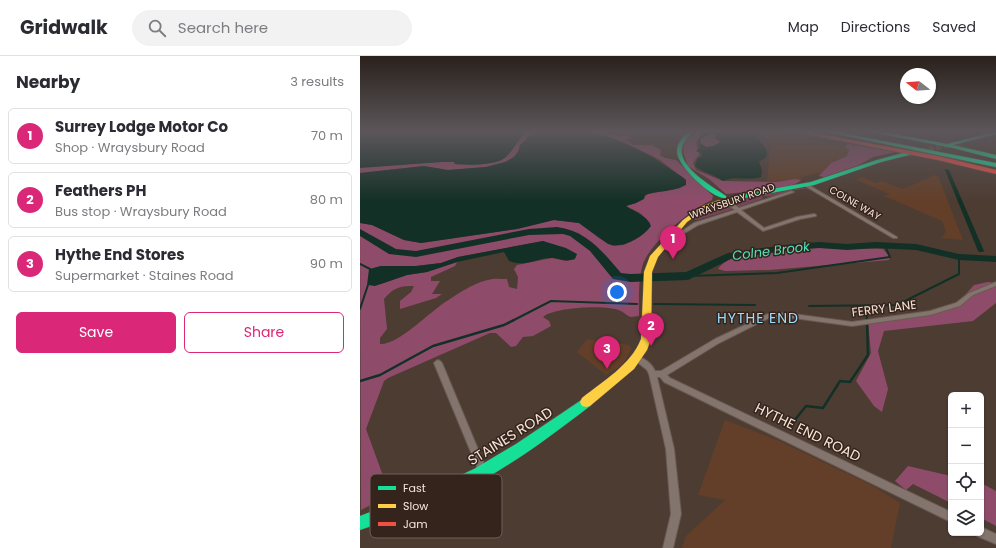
<!DOCTYPE html>
<html lang="en">
<head>
<meta charset="utf-8">
<style>
  body { margin:0; font-family:Poppins,sans-serif; background:#f2f2f3; color:#2b2b33 }
  .controls { position:absolute; right:12px; bottom:12px; display:grid; overflow:hidden; border-radius:6px; box-shadow:0 1px 3px #0004 }
  .controls button { width:36px; height:36px; display:grid; place-items:center; padding:0; border:0; border-bottom:1px solid #e1e1e2; background:#fff; color:#2b2b33; font:20px sans-serif }
  .compass { position:absolute; left:540px; top:12px; width:36px; height:36px; border-radius:50%; background:#fff; box-shadow:0 1px 3px #0004; rotate:287deg }
  .you { position:absolute; left:257px; top:236px; width:14px; height:14px; margin:-10px; border:3px solid #fff; border-radius:50%; background:#1a73e8; box-shadow:0 0 0 6px #1a73e833 }
  .badge { display:grid; place-items:center; width:26px; height:26px; border-radius:50%; background:#db2777; color:#fff; font-size:13px; font-weight:700 }
  .pin { position:absolute; translate:-50% -33px; filter:drop-shadow(0 1px 2px #0008) }
  .pin::after { content:''; position:absolute; top:21px; width:14px; height:12px; background:inherit; clip-path:polygon(0 0,100% 0,50% 100%) }
  .list { margin:0; padding:0; list-style:none }
  h2 { display:flex; justify-content:space-between; align-items:center; height:52px; margin:0; padding:0 16px; font-size:17px }
  h2 small { font-size:13px; font-weight:400; color:#7c7c81 }
  .list li { display:grid; grid-template-columns:26px 1fr auto; gap:12px; align-items:center; box-sizing:border-box; height:56px; margin:0 8px 8px; padding:0 8px; border:1px solid #e1e1e2; border-radius:6px }
  .list b { display:block; font-size:15px; white-space:nowrap }
  .list p { margin:0; font-size:13px; white-space:nowrap; color:#7c7c81 }
  .list em { font-size:13px; font-style:normal; color:#7c7c81 }
  .actions { display:flex; gap:8px; padding:12px 16px }
  .actions a { flex:1; padding:9px 0; border:1px solid #db2777; border-radius:6px; text-align:center; font-size:14px; color:#db2777 }
  .actions .main { background:#db2777; color:#fff }
  .icon { flex:none; width:22px; height:22px; fill:none; stroke:currentColor; stroke-width:2; stroke-linecap:round; stroke-linejoin:round }
  .map { position:relative; flex:none; width:636px; height:492px; overflow:hidden }
  header { display:flex; align-items:center; gap:24px; box-sizing:border-box; height:56px; padding:0 20px; background:#fff; border-bottom:1px solid #e1e1e2 }
  header strong { font-size:19px }
  nav { display:flex; gap:22px; margin-inline-start:auto; font-size:14px }
  .search { width:280px; height:36px; background:#f2f2f3; display:flex; align-items:center; gap:10px; box-sizing:border-box; padding:0 14px; border-radius:22px; color:#7c7c81; font-size:15px }
  main { display:flex }
  aside { flex:1; background:#fff }
  .map>svg:first-child { display:block }
  .built { fill:#633f29 }
  .green { fill:#754459 }
  .forest { fill:#8f4c6a; fill-rule:evenodd }
  .water { fill:#133026; fill-rule:evenodd }
  .lines { fill:none; stroke-linecap:round; stroke-linejoin:round }
  .stream-far2 { stroke:#133026; stroke-width:2 }
  .stream-far1 { stroke:#133026; stroke-width:2.5 }
  .stream { stroke:#133026; stroke-width:3 }
  .canal { fill:#133026; fill-rule:evenodd }
  .river { fill:#133026; fill-rule:evenodd }
  .secondary-tunnel { stroke:#67554b; stroke-width:5; stroke-dasharray:5 2.5; stroke-linecap:butt }
  .street-casing { stroke:#695a51; stroke-width:2 }
  .fast-casing { stroke:#695a51; stroke-width:1 }
  .slow-casing { stroke:#695a51; stroke-width:1 }
  .jam-casing { stroke:#695a51; stroke-width:1 }
  .street { fill:#83756e; fill-rule:evenodd }
  .fast { fill:#16e098; fill-rule:evenodd }
  .slow { fill:#ffcf43; fill-rule:evenodd }
  .jam { fill:#f24e42; fill-rule:evenodd }
  .labels { text-anchor:middle; dominant-baseline:central; stroke-width:3; stroke-linejoin:round; paint-order:stroke }
  .far-street-label { font-size:10px; fill:#f9e4d8; stroke:#34241c }
  .street-label { font-size:12px; fill:#f9e4d8; stroke:#34241c }
  .water-label { font-size:13px; font-style:italic; fill:#50e2b9; stroke:#34241c }
  .quarter-label { font-size:14px; letter-spacing:1px; fill:#9cddfe; stroke:#34241c }
  .near-street-label { font-size:14px; fill:#f9e4d8; stroke:#34241c }
  .key { fill:#34241c; stroke:#6f5e54; stroke-width:1 }
  .key-label { font-size:11px; fill:#f9e4d8 }
</style>
</head>
<body>
<header>
<strong>Gridwalk</strong>
<div class="search"><svg class="icon" aria-label="search" viewBox="0 0 24 24"><circle cx="10" cy="10" r="6"/><path d="M15 15l6 6"/></svg>Search here</div>
<nav><a>Map</a><a>Directions</a><a>Saved</a></nav>
</header>
<main>
<aside>
<h2>Nearby<small>3 results</small></h2>
<ul class="list">
<li><span class="badge">1</span><div><b>Surrey Lodge Motor Co</b><p>Shop · Wraysbury Road</p></div><em>70 m</em></li>
<li><span class="badge">2</span><div><b>Feathers PH</b><p>Bus stop · Wraysbury Road</p></div><em>80 m</em></li>
<li><span class="badge">3</span><div><b>Hythe End Stores</b><p>Supermarket · Staines Road</p></div><em>90 m</em></li>
</ul>
<div class="actions"><a class="main">Save</a><a>Share</a></div>
</aside>
<div class="map">
<svg width="636" height="492" viewBox="0 0 636 492">
  <rect width="100%" height="100%" fill="#4d3c32"/>
  <path class="built" d="M404 76H412L487 91 489 94 487 100 471 107 462 118 457 117 443 121 441 124 434 123 417 126 407 125 410 92 404 83Z
    M575 119 578 120 603 184 581 182 586 176 582 165 524 140 530 138 496 124 502 121 516 127 522 125 543 133Z
    M227 283 269 289 272 292 263 309 246 319 217 296Z
    M365 364 417 384 513 430 540 447 531 492H322L326 480 365 444 338 439Z"/>
  <path class="green" d="M443 132H449C442 134 437 133 430 135 421 137 412 142 403 140L402 143 379 151 375 149 388 141Z
    M363 149 374 153 337 164H329C340 156 349 150 363 149Z"/>
  <path class="forest" d="M165 76H180L169 80 160 89 158 97 149 105 126 111 88 114 64 110 0 117V112L2 111 81 106H94L95 108C115 110 142 110 154 91 157 86 161 81 165 76Z
    M195 76H246L259 81 266 79 272 82 264 84 270 86V87L273 89H292L301 94 300 99 305 102 316 104 353 140 352 144C331 153 291 186 283 208 278 224 279 243 279 260L271 261C267 260 265 257 261 255 249 248 193 251 183 261L189 265 191 270 173 280 163 281 156 290 151 291 136 277H130L28 322 24 325 6 373 30 439 1 454 0 167 12 169 44 184 61 187 157 173 194 164 219 167 239 182 253 190 264 189 290 167 280 157 266 150 276 147 288 138 320 132 326 124 300 104 289 98 242 80 223 77ZM183 185 215 203 206 205 192 202 157 209 154 213 158 221 157 233 149 231 147 223C141 223 134 222 128 224 116 226 97 238 87 245 70 255 39 289 20 288V282L27 273 24 243C34 232 38 230 54 230L51 236 40 245V253L76 242 82 238H72L80 225H71V221L95 210 97 206 67 216 47 219 21 228 10 221V213L21 210H56L81 207 98 201Z
    M337 76H343L336 87 339 98 333 107 336 114 363 125 417 126 435 123 441 124C433 134 381 136 366 138L349 123 328 110C321 91 320 88 337 76Z
    M354 77 356 78V83L360 86 354 90 346 91 340 87 341 82Z
    M489 88 535 96 513 101 499 109 464 121 459 120 471 107 487 100 489 94 485 90Z
    M440 191 523 193 530 201 529 204 518 205 409 214 365 215 358 213C373 192 416 194 440 191Z
    M628 226 636 227V247L613 265 524 275 518 295 528 333 522 356 514 350 496 325 511 297 508 265H518L527 260 564 257 597 248 614 229Z
    M548 410 591 420V447L553 428 546 434 535 425Z
    M621 427 636 435V470L621 462Z"/>
  <path class="water" d="M0 76H165C158 84 154 93 146 101 137 110 108 109 95 108L94 106H81L0 112Z
    M180 76C197 76 216 75 233 77 261 82 291 99 313 115 317 118 322 120 326 124V129C311 137 297 134 285 139L284 143 276 147 266 150C274 156 287 159 291 170 282 182 263 193 248 188L219 167 194 164 157 173 61 187 44 184 12 169 0 167V117L64 110 88 114 126 111 145 106 154 101 159 94 160 89 165 85 167 81Z
    M346 76H399L395 81C400 85 412 96 405 102 403 104 401 104 399 106L402 114 401 121C388 125 374 119 363 125 354 118 343 117 335 110L337 103 342 100 341 97 336 95 340 92 338 84ZM354 77 356 80 354 82 359 84 360 86 354 90 346 91 340 87 341 82Z
    M183 185 206 192 217 198 215 203C205 206 202 203 193 202 177 201 166 212 149 205L144 196 97 206 67 216 47 219 15 230 8 229 10 213 21 210H56L81 207 98 201Z"/>
  <g class="lines">
    <path class="stream-far2" d="M0 208 10 213 8 229 0 253
      M328 220 417 217 530 201 525 190
      M294 248 395 249
      M449 250 537 249 599 218V201
      M506 251 507 265
      M152 265 191 245 277 248"/>
    <path class="stream-far1" d="M0 325 20 319 73 290 144 269 154 264
      M434 365 446 350 463 352 480 325 490 326 508 299 507 264"/>
    <path class="stream" d="M430 370 435 364"/>
    <path class="canal" d="M569 76H573L574 81H572Z
      M585 113 589 114 624 195 623 196H619L618 195 585 114Z"/>
    <path class="river" d="M197 171C227 175 242 195 261 217L270 218 326 216 368 197 424 189 459 186 487 188 516 186 556 188 599 198 636 200V206L599 204 556 194 516 192 487 194 459 192 424 195 371 203 328 224 270 226 253 223 230 195 210 180 203 178 169 179 56 201 29 198 0 180V173L36 193 56 195 169 173Z"/>
    <path class="secondary-tunnel" d="M547 98 589 89"/>
    <g class="street-casing">
      <path id="street" d="M622 76H626L632 79 629 80Z
        M445 128H447L537 181V182H533L445 130Z
        M431 135 434 136 381 154 404 172 437 161 454 158 456 159V160L440 163 403 175 377 156 338 169 323 178H321L319 177 334 167 375 154 367 148V146H371L379 152Z
        M636 226V230L613 239 600 250 570 259 492 270 426 261 409 262 359 287 307 319 310 322 591 456V466L304 326 300 321H297L314 393 321 458 313 492H303L311 458 306 393 289 318 287 314 276 305 275 303 276 301C283 300 292 308 295 315H301L355 283 408 258 426 257 492 266 570 255 596 247 609 237Z
        M78 304 80 305 82 307 127 415 126 418 123 419 120 418 74 307 76 305Z
        M621 471 636 478V488L617 480 616 477H621Z"/>
    </g>
    <g class="fast-casing">
      <path id="fast" d="M328 76H333C329 81 324 85 322 91 317 111 353 131 366 140V142C353 144 316 109 317 95 317 87 323 81 328 76Z
        M467 76H477L636 107V111Z
        M512 76H523L587 88 636 76V78L593 89 636 99V103L593 92Z
        M547 96 549 97V99L521 106 454 129 373 144 370 142 373 140 451 126 517 104Z
        M226 341 230 342 232 346 230 350C196 376 162 402 124 423 85 444 42 459 0 474V460L73 432 114 413 156 388Z"/>
    </g>
    <g class="slow-casing">
      <path id="slow" d="M359 144 364 145 345 153 327 166 298 201 292 216 291 283 287 294 274 313 230 350 226 351 222 350 220 346 222 342C243 325 271 309 281 283L284 216 290 200 323 164 341 151Z"/>
    </g>
    <g class="jam-casing">
      <path id="jam" d="M437 76H448L578 100 636 114V118L578 104Z"/>
    </g>
    <use href="#street" class="street"/>
    <use href="#fast" class="fast"/>
    <use href="#slow" class="slow"/>
    <use href="#jam" class="jam"/>
  </g>
  <linearGradient id="sky" x2="0" y2="1"><stop stop-color="#2a211c"/><stop offset="0.52" stop-color="#5c565a"/><stop offset="1" stop-color="#5c565a" stop-opacity="0"/></linearGradient>
  <rect width="636" height="145" fill="url(#sky)"/>
  <g class="labels">
    <g class="far-street-label">
      <text transform="translate(372 145) rotate(-19)">WRAYSBURY ROAD</text>
      <text transform="translate(495 147) rotate(30)">COLNE WAY</text>
    </g>
    <g class="street-label">
      <text transform="translate(524 252) rotate(-7)">FERRY LANE</text>
    </g>
    <g class="water-label">
      <text transform="translate(411 195) rotate(-7)">Colne Brook</text>
    </g>
    <g class="quarter-label">
      <text x="398" y="262">HYTHE END</text>
    </g>
    <g class="near-street-label">
      <text transform="translate(448 376) rotate(26)">HYTHE END ROAD</text>
      <text transform="translate(150 380) rotate(-32)">STAINES ROAD</text>
    </g>
  </g>
  <rect x="10" y="418" width="132" height="64" rx="6" class="key"/>
  <rect x="18" y="430" width="18" height="4" fill="#16e098"/>
  <rect x="18" y="448" width="18" height="4" fill="#ffcf43"/>
  <rect x="18" y="466" width="18" height="4" fill="#f24e42"/>
  <g class="key-label">
    <text x="43" y="436">Fast</text>
    <text x="43" y="454">Slow</text>
    <text x="43" y="472">Jam</text>
  </g>
</svg>
<div class="controls">
<button>+</button>
<button>−</button>
<button><svg class="icon" aria-label="locate" viewBox="0 0 24 24"><circle cx="12" cy="12" r="6"/><path d="M12 2v4M12 18v4M2 12h4M18 12h4"/></svg></button>
<button><svg class="icon" aria-label="layers" viewBox="0 0 24 24"><path d="M12 4l9 5-9 5-9-5zM3 14l9 5 9-5"/></svg></button>
</div>
<svg class="compass" viewBox="-18 -18 36 36"><path d="M0-13l5 13h-10z" fill="#e53935"/><path d="M0 13l5-13h-10z" fill="#7c7c81"/></svg>
<div class="you"></div>
<div class="pin badge" style="left:313px;top:203px">1</div>
<div class="pin badge" style="left:291px;top:290px">2</div>
<div class="pin badge" style="left:247px;top:313px">3</div>
</div>
</main>
</body>
</html>
